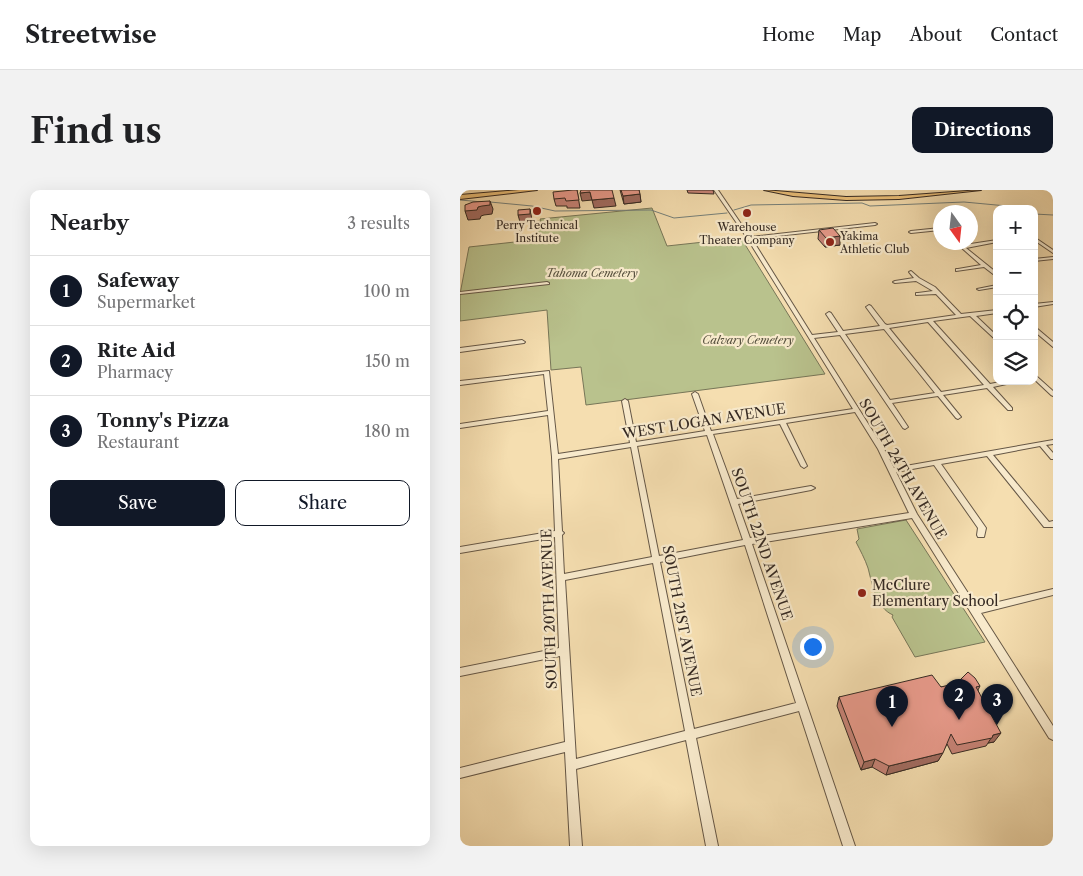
<!DOCTYPE html>
<html lang="en">
<head>
<meta charset="utf-8">
<style>
  body { margin:0; font-family:"Libre Caslon Text",serif; background:#f2f2f2; color:#202124 }
  .controls { position:absolute; right:15px; top:15px; display:grid; overflow:hidden; border-radius:10px; box-shadow:0 5px 20px #0002 }
  .controls button { width:45px; height:45px; display:grid; place-items:center; padding:0; border:0; border-bottom:1px solid #e0e0e0; background:#fff; color:#202124; font:25px sans-serif }
  .compass { position:absolute; left:473px; top:15px; width:45px; height:45px; border-radius:50%; background:#fff; box-shadow:0 5px 20px #0002; rotate:165deg }
  .you { position:absolute; left:352px; top:456px; width:18px; height:18px; margin:-12px; border:4px solid #fff; border-radius:50%; background:#1a73e8; box-shadow:0 0 0 8px #1a73e833 }
  .badge { display:grid; place-items:center; width:32px; height:32px; border-radius:50%; background:#111827; color:#fff; font-size:16px; font-weight:700 }
  .pin { position:absolute; translate:-50% -41px; filter:drop-shadow(0 1px 2px #0008) }
  .pin::after { content:''; position:absolute; top:26px; width:18px; height:15px; background:inherit; clip-path:polygon(0 0,100% 0,50% 100%) }
  .list { margin:0; padding:0; list-style:none }
  h2 { display:flex; justify-content:space-between; align-items:center; height:65px; margin:0; padding:0 20px; font-size:21px }
  h2 small { font-size:16px; font-weight:400; color:#757577 }
  .list li { display:grid; grid-template-columns:32px 1fr auto; gap:15px; align-items:center; box-sizing:border-box; height:70px; padding:0 20px; border-top:1px solid #e0e0e0 }
  .list b { display:block; font-size:19px; white-space:nowrap }
  .list p { margin:0; font-size:16px; white-space:nowrap; color:#757577 }
  .list em { font-size:16px; font-style:normal; color:#757577 }
  .actions { display:flex; gap:10px; padding:15px 20px }
  .actions a { flex:1; padding:11px 0; border:1px solid #111827; border-radius:10px; text-align:center; font-size:18px; color:#111827 }
  .actions .main { background:#111827; color:#fff }
  .icon { flex:none; width:28px; height:28px; fill:none; stroke:currentColor; stroke-width:2; stroke-linecap:round; stroke-linejoin:round }
  .map { position:relative; flex:none; width:593px; height:656px; overflow:hidden; border-radius:10px }
  header { display:flex; align-items:center; gap:30px; box-sizing:border-box; height:70px; padding:0 25px; background:#fff; border-bottom:1px solid #e0e0e0 }
  header strong { font-size:24px }
  nav { display:flex; gap:28px; margin-inline-start:auto; font-size:18px }
  .intro { display:flex; align-items:center; justify-content:space-between; box-sizing:border-box; height:120px; padding:0 30px }
  h1 { margin:0; font-size:35px }
  .button { padding:12px 22px; border-radius:10px; background:#111827; color:#fff; font-size:18px; font-weight:700 }
  main { display:flex; gap:30px; padding:0 30px }
  aside { flex:1; background:#fff; border-radius:10px; box-shadow:0 5px 20px #0002 }
  .map>svg:first-child { display:block }
  .green { fill:#b9c28d; stroke:#777658 }
  .lines { fill:none; stroke-linecap:round; stroke-linejoin:round }
  .stream { stroke:#75807b; stroke-width:1 }
  .minor-casing { stroke:#655746; stroke-width:2 }
  .major-casing { stroke:#352a23; stroke-width:2 }
  .minor { fill:#f8eacc; fill-rule:evenodd }
  .major { fill:#eabf78; fill-rule:evenodd }
  .wall { fill:#c88478; stroke:#352a23 }
  .shaded-wall { fill:#a26c61; stroke:#352a23 }
  .building { fill:#e89a8b; stroke:#352a23 }
  .poi-dot { fill:#8f2418; stroke:#f8eacc; stroke-width:2 }
  .labels { text-anchor:middle; dominant-baseline:central; stroke-width:4.5; stroke-linejoin:round; paint-order:stroke }
  .far-poi-label { font-size:11px; fill:#352a23; stroke:#f8eacc }
  .far-park-label { font-size:11px; font-style:italic; fill:#56503e; stroke:#f8eacc }
  .street-label { font-size:14px; fill:#352a23; stroke:#f8eacc }
  .poi-label { font-size:14px; fill:#352a23; stroke:#f8eacc; text-anchor:start }
</style>
</head>
<body>
<header>
<strong>Streetwise</strong>
<nav><a>Home</a><a>Map</a><a>About</a><a>Contact</a></nav>
</header>
<div class="intro"><h1>Find us</h1><a class="button">Directions</a></div>
<main>
<aside>
<h2>Nearby<small>3 results</small></h2>
<ul class="list">
<li><span class="badge">1</span><div><b>Safeway</b><p>Supermarket</p></div><em>100 m</em></li>
<li><span class="badge">2</span><div><b>Rite Aid</b><p>Pharmacy</p></div><em>150 m</em></li>
<li><span class="badge">3</span><div><b>Tonny's Pizza</b><p>Restaurant</p></div><em>180 m</em></li>
</ul>
<div class="actions"><a class="main">Save</a><a>Share</a></div>
</aside>
<div class="map">
<svg width="593" height="656" viewBox="0 0 593 656">
  <rect width="100%" height="100%" fill="#f5deb0"/>
  <filter id="stains"><feTurbulence type="fractalNoise" baseFrequency=".004" numOctaves="4"/><feColorMatrix values="0 0 0 0 .2 0 0 0 0 .09 0 0 0 0 .02 0 0 0 .5 -.17"/></filter>
  <radialGradient id="worn" r=".72"><stop offset=".6" stop-color="#630" stop-opacity="0"/><stop offset="1" stop-color="#630" stop-opacity=".3"/></radialGradient>
  <path class="green" d="M192 18 207 56 281 48 365 184 126 215 121 177 91 180 87 120 0 131V104L9 57 73 50 77 48V34L72 32 81 31 80 29Z
    M446 330 525 452 455 467 432 427 433 425C416 418 412 393 408 378 405 369 400 360 396 352L399 349 397 339Z"/>
  <g class="lines">
    <path class="stream" d="M0 10 23 12
      M30 12 72 16 95 21 191 20 214 28 267 23
      M274 20 291 15 402 13 410 16 504 12 547 16 553 19
      M574 24 593 25"/>
    <g class="minor-casing">
      <path id="minor" d="M254 0H258L290 47 415 33 417 34 415 35 292 49 352 145 378 142 366 124 369 122 371 123 383 141 420 136 406 117 409 115 411 116 425 134 427 135 496 125 476 104 456 105V103H458L473 101 456 91 435 93 433 92 435 91 454 88 449 82 451 81 459 88 475 97 501 124 537 120V123L516 126 537 146V151L510 126 473 131 530 194 545 191H560L533 197 552 218V220H548L527 198 483 205 501 227 498 229 496 228 478 206 432 213 448 237 445 239 443 238 380 145 354 148 424 259 434 278 593 250V254L586 255 593 263V269H591L580 256 533 265 589 332 593 331V337H584L527 266 481 274 526 338 524 347H518L517 345 518 338 474 275 436 282 457 324 517 417 593 399V405L521 423 593 536V550L589 548 452 328 292 354 395 656H383L339 521 236 548 258 656H246L226 550 116 579 122 656H110L105 562 0 588V578L105 552 100 466 0 486V478L99 458 95 347 0 363V357L95 341 92 267 88 225 0 238V234L88 221 84 184 0 195V191L89 181 98 264 170 253 162 211 165 209 168 211 176 252 245 241 232 204 235 202 238 204 251 241 393 219 287 48ZM468 132 524 195 481 202 429 138ZM424 139 475 203 430 210 385 144ZM395 222 418 259 449 323 290 348 278 314 351 300 355 298 351 296 277 309 253 244 320 234 341 276 344 278 347 276 326 233ZM247 245 283 350 199 366 177 256ZM171 257 192 367 104 384 102 345 104 343 102 341 98 269ZM285 355 336 513 234 539 200 372ZM193 373 225 541 116 569 105 390Z
        M480 38V40L451 43 449 42 451 41Z
        M574 47 593 60V63L574 50Z
        M537 50V52L506 58 537 83V87L524 77 496 81V79H498L521 75 495 52H500L504 55Z
        M593 67V69L574 71V69Z
        M87 92 89 93V94L0 104V102Z
        M537 95V97L519 100 517 99Z
        M593 112V114L574 117V114Z
        M574 136 593 152V157L574 141Z
        M62 150 65 152 64 153 0 162V158Z
        M574 184 593 201V206L591 205 574 189Z"/>
    </g>
    <g class="major-casing">
      <path id="major" d="M59 0H77L0 9V5Z
        M304 0 386 7 439 6 521 0 439 9 386 10 333 6Z"/>
    </g>
    <use href="#minor" class="minor"/>
    <use href="#major" class="major"/>
  </g>
  <path class="wall" d="M117 0 120 18H107V16H96L94 9Z
    M160 0H179L181 12 164 14Z
    M227 0H253L254 4 228 3Z
    M359 40 380 55 365 57 358 49Z
    M520 496 518 500 534 552 528 553 526 556 492 564 487 554 478 571 426 585 412 577 401 580 377 516 379 507 481 497Z"/>
  <path class="shaded-wall" d="M130 2 132 10 122 11 120 3Z
    M180 4 181 12 164 14 163 6Z
    M154 8 156 16 134 18 132 10Z
    M30 11 33 19 32 24 24 25 21 26 20 29 8 30 5 21 18 17Z
    M70 19 72 30 60 32 58 25Z
    M380 46V55L365 57 366 48Z
    M541 543 534 552 528 553 533 545Z
    M483 563 478 571 426 585 429 576Z
    M415 569 412 577 401 580 404 572Z"/>
  <path class="building" d="M113 0H117L119 10 106 11 105 8 94 9 93 2Z
    M121 0H152L154 8 132 10 130 2 120 3Z
    M161 0H179L180 4 163 6Z
    M30 11V15L22 16 18 17 17 20 5 21V15L13 12Z
    M70 19V24L58 25V20Z
    M373 38 380 46 366 48 359 40Z
    M508 482 515 488 520 496 516 497 541 543 533 545 532 548 497 555 491 544 483 563 429 576 415 569 404 572 379 507 472 485 481 497 497 493Z"/>
  <g class="poi-dot">
    <circle cx="77" cy="21" r="5"/>
    <circle cx="287" cy="23" r="5"/>
    <circle cx="370" cy="52" r="5"/>
    <circle cx="402" cy="403" r="5"/>
  </g>
  <g class="labels">
    <g class="far-poi-label">
      <text x="77" y="35">Perry Technical<tspan x="77" dy="13">Institute</tspan></text>
      <text x="287" y="37">Warehouse<tspan x="287" dy="13">Theater Company</tspan></text>
      <text x="380" y="46" text-anchor="start">Yakima<tspan x="380" dy="13">Athletic Club</tspan></text>
    </g>
    <g class="far-park-label">
      <text x="132" y="83">Tahoma Cemetery</text>
      <text x="288" y="150">Calvary Cemetery</text>
    </g>
    <g class="street-label">
      <text transform="translate(244 231) rotate(-9)">WEST LOGAN AVENUE</text>
      <text transform="translate(443 279) rotate(60)">SOUTH 24TH AVENUE</text>
      <text transform="translate(302 354) rotate(71)">SOUTH 22ND AVENUE</text>
      <text transform="translate(89 419) rotate(-92)">SOUTH 20TH AVENUE</text>
      <text transform="translate(222 431) rotate(79)">SOUTH 21ST AVENUE</text>
    </g>
    <g class="poi-label">
      <text x="412" y="395">McClure<tspan x="412" dy="16">Elementary School</tspan></text>
    </g>
  </g>
  <rect width="100%" height="100%" filter="url(#stains)"/>
  <rect width="100%" height="100%" fill="url(#worn)"/>
</svg>
<div class="controls">
<button>+</button>
<button>−</button>
<button><svg class="icon" aria-label="locate" viewBox="0 0 24 24"><circle cx="12" cy="12" r="6"/><path d="M12 2v4M12 18v4M2 12h4M18 12h4"/></svg></button>
<button><svg class="icon" aria-label="layers" viewBox="0 0 24 24"><path d="M12 4l9 5-9 5-9-5zM3 14l9 5 9-5"/></svg></button>
</div>
<svg class="compass" viewBox="-18 -18 36 36"><path d="M0-13l5 13h-10z" fill="#e53935"/><path d="M0 13l5-13h-10z" fill="#757577"/></svg>
<div class="you"></div>
<div class="pin badge" style="left:432px;top:537px">1</div>
<div class="pin badge" style="left:499px;top:530px">2</div>
<div class="pin badge" style="left:537px;top:535px">3</div>
</div>
</main>
</body>
</html>
